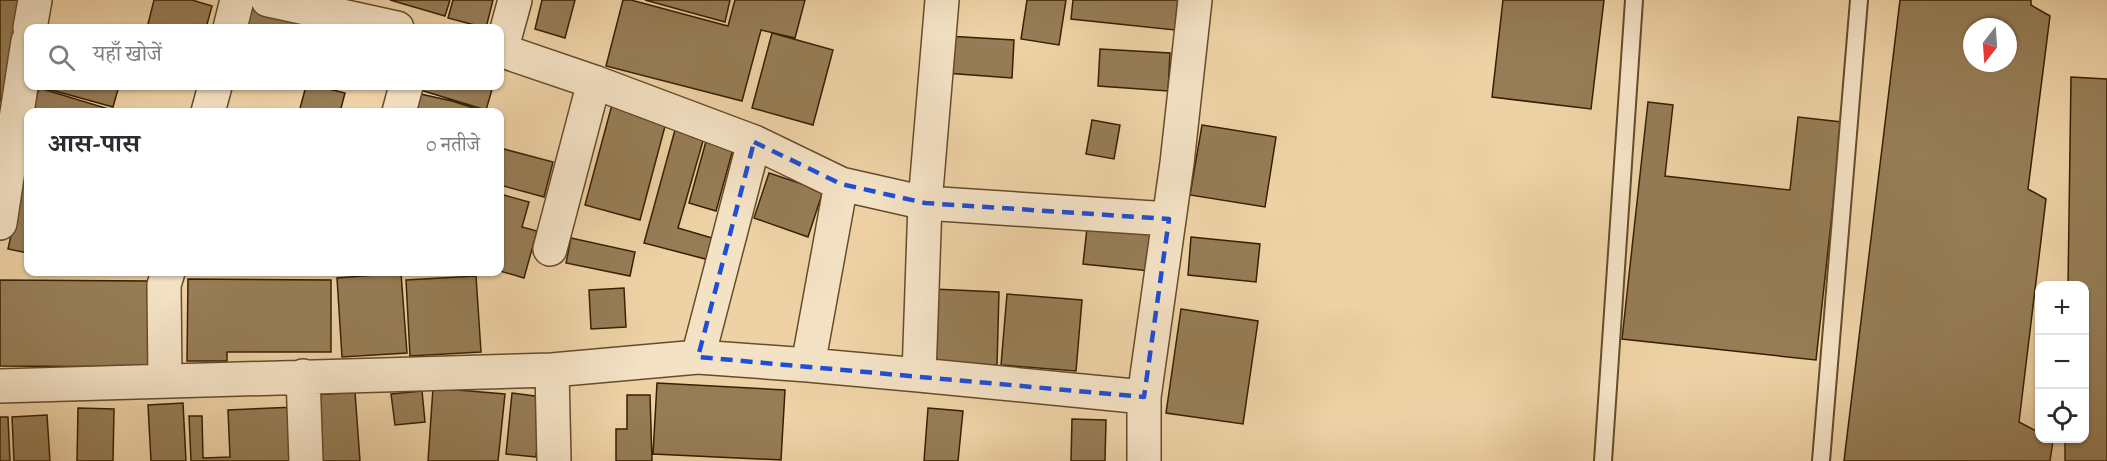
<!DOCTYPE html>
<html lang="hi">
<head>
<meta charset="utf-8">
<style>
  body { margin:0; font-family:Alegreya,"Noto Serif Devanagari",serif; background:#f2f2f3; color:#2b2b33 }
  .controls { position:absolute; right:18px; bottom:18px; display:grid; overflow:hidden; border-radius:12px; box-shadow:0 2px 4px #0004 }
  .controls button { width:54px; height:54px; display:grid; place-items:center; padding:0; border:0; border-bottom:2px solid #e1e1e2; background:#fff; color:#2b2b33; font:30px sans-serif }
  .compass { position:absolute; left:1963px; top:18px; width:54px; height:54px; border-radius:50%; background:#fff; box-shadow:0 2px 4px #0004; rotate:197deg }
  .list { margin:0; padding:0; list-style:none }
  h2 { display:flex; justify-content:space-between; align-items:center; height:78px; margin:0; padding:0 24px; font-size:26px }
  h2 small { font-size:20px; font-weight:400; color:#7c7c81 }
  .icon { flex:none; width:33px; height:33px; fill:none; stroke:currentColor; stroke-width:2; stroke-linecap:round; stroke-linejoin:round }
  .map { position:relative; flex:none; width:2107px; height:461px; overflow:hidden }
  .search { position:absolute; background:#fff; box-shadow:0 2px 4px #0004; left:24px; top:24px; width:480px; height:66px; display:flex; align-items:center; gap:15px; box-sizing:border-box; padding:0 21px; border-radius:12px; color:#7c7c81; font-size:22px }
  .panel { position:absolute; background:#fff; box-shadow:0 2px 4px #0004; left:24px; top:108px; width:480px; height:168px; border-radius:12px }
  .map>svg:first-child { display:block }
  .building { fill:#967d56; stroke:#372000; stroke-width:1.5; fill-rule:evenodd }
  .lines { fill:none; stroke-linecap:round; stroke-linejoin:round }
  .service-casing { stroke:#654c2a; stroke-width:20 }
  .minor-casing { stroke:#654c2a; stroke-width:36 }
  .service { stroke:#f4e2c5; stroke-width:16 }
  .minor { stroke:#f4e2c5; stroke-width:33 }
  .marked { fill:none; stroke:#1d4ed8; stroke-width:4.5; stroke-dasharray:12 8; stroke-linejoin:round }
</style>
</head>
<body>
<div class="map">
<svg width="2107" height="461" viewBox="0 0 2107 461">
  <rect width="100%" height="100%" fill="#eed2a6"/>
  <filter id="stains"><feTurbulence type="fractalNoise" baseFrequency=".00333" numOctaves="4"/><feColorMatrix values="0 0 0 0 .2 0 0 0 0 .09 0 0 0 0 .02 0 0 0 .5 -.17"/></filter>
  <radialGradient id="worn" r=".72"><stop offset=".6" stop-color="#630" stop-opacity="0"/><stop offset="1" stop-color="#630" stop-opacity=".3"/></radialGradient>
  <path class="building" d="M0 0H29L17 15 2 102 0 101Z
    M154 0H192L212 6 206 28H147Z
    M390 0H450L445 16Z
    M453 0H493L486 28 448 18Z
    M542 0H575L565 38 535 29Z
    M623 0H631L728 26 735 0H805L795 38 761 30 742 101 606 66Z
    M645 0H730L725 22Z
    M1027 0H1066L1059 45 1021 39Z
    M1073 0H1178L1175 30 1071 19Z
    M1503 0H1604L1591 109 1492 97Z
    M1900 0H2031V5L2050 16 2028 189 2046 199 2019 422 2040 433V438H2048L2053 441 2050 461H1844ZM1972 27H2008V63H1972Z
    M251 5 322 25 321 28H244Z
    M772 33 833 50 813 125 752 108Z
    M947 36 1014 40 1012 78 945 73Z
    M1100 49 1170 53 1168 91 1098 86Z
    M2071 77 2107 79V461H2065V438H2084V286H2068Z
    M37 86H119L113 107Z
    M306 86H317L345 93 340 112H299Z
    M418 86H493L486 110 417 89Z
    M39 88 112 110V112H32Z
    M416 93 452 101 486 112H410Z
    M613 101 668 115 640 220 585 205Z
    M1648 102 1673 105 1665 176 1790 190 1798 117 1842 122 1816 360 1622 339Z
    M678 119 707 127 678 228 719 240 713 261 644 243Z
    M1092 120 1120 125 1114 159 1086 154Z
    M1202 125 1276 137 1265 207 1190 195Z
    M708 134 735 142 716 211 689 203Z
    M500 148 553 162 544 197 500 185Z
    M28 160V253L8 249Z
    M769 173 823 191 808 237 754 218Z
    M500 194 529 202 522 227 537 231 524 278 500 271Z
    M1088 219 1155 226 1150 271 1083 264Z
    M1191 237 1260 244 1256 282 1188 275Z
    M571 238 635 252 630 276 566 263Z
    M401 273 407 353 342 357 337 278Z
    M476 276 481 352 410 356 406 280Z
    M188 279 331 280V352H227V361H187Z
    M0 280 152 281 151 367 0 366Z
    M624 288 626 327 591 329 589 290Z
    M933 289 999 292 997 365 930 362Z
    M1007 294 1082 300 1076 371 1001 365Z
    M1181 309 1258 321 1243 424 1166 413Z
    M657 383 785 390 781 460 653 454Z
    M433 388 505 394 498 461H428Z
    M422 391 425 422 395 425 391 394Z
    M355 392 360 461H320L315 395Z
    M512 393 542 397 536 457 506 454Z
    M627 395H650L652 461H616V429H627Z
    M183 403 186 461H151L148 405Z
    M296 407 298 461H191L189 416H202L203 458 230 457 228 410Z
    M78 408 114 409 113 461H77Z
    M928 408 963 411 958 461H924Z
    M47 415 50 461H14L12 417Z
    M0 417H8L10 461H0Z
    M1072 419 1106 420 1105 461H1071Z"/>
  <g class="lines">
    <g class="service-casing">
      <path id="service" d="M1603 461 1634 0
        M1821 461 1859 0"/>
    </g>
    <g class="minor-casing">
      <path id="minor" d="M268 0 397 28
        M942 0 925 203 919 375 1144 397 1177 163 1195 0
        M30 28 35 0
        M230 28 237 0
        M500 50 594 82 754 142 841 184
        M501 51 515 0
        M208 112 215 86
        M399 112 406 86
        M0 223 28 41
        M550 249 594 82
        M698 357 754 142
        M808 365 919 375
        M552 370 554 461
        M303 376 306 461
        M165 381 164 285 168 272
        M0 386 552 370 698 357 808 365 841 184 925 203 1169 219
        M1144 397V461"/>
    </g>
    <use href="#service" class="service"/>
    <use href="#minor" class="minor"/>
  </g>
  <path class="marked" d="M754 142 841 184 925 203 1169 219 1144 397 698 357Z"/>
  <rect width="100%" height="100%" filter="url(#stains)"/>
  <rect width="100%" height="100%" fill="url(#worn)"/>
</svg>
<div class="controls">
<button>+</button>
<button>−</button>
<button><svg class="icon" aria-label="locate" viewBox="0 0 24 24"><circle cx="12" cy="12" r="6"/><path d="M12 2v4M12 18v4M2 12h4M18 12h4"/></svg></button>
</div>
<svg class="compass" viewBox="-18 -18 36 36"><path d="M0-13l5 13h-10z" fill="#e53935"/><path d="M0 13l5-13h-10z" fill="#7c7c81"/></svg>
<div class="search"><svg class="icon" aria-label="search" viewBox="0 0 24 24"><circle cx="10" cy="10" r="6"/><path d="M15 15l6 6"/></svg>यहाँ खोजें</div>
<section class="panel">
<h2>आस-पास<small>0 नतीजे</small></h2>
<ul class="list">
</ul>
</section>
</div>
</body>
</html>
